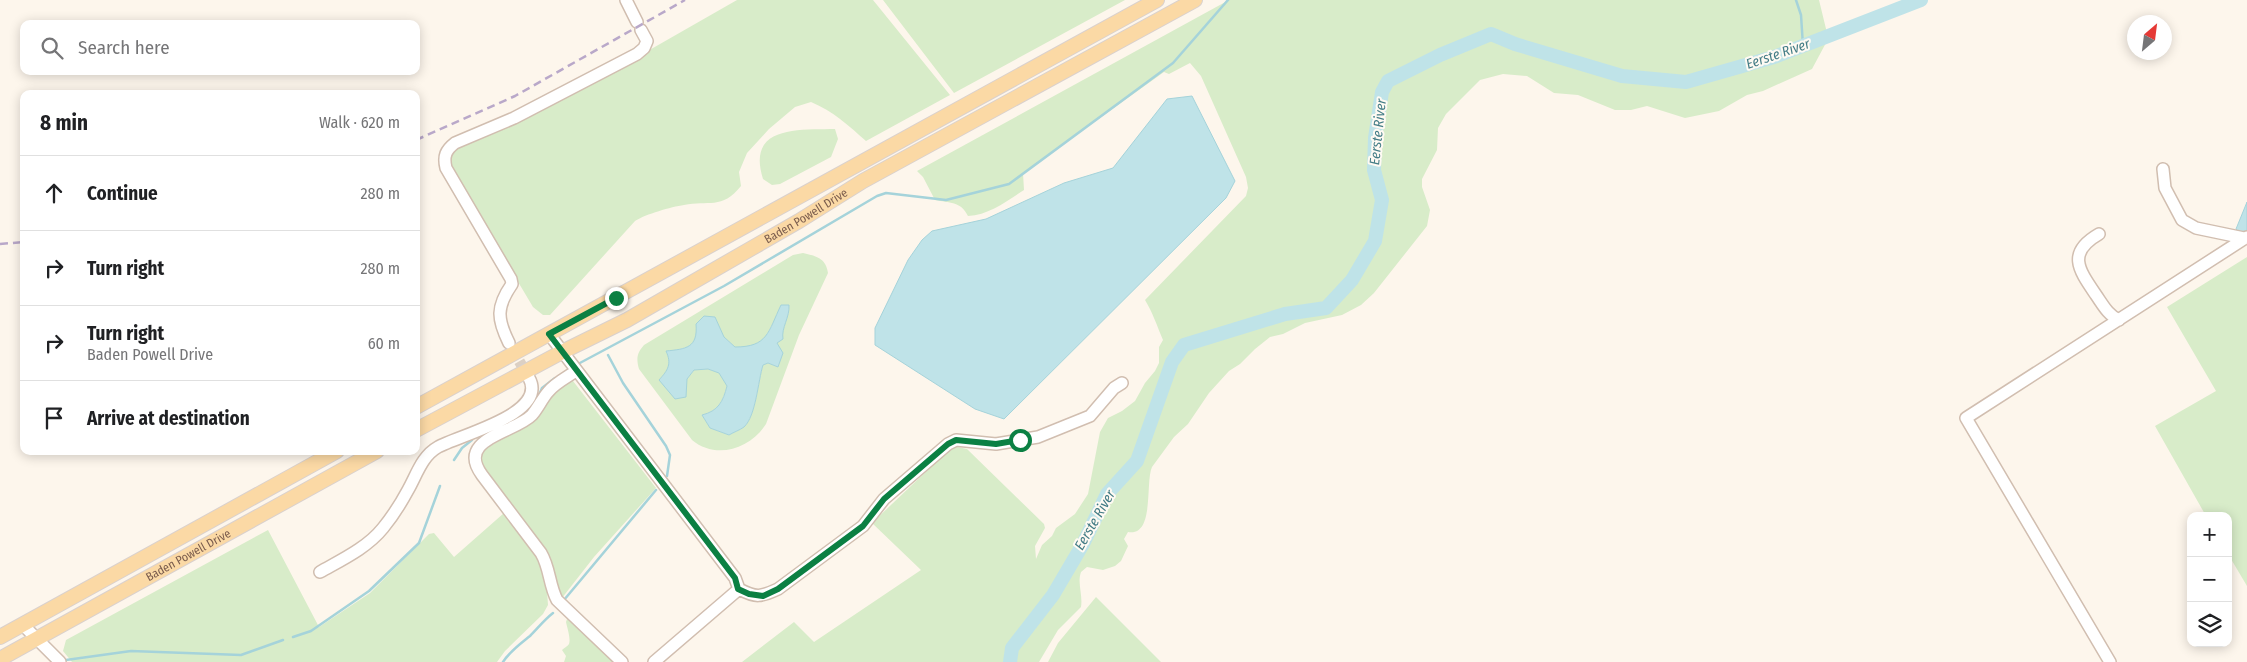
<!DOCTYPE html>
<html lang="en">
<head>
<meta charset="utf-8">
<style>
  body { margin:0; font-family:"Fira Sans Condensed",sans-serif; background:#f2f2f2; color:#202124 }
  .controls { position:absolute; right:15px; bottom:15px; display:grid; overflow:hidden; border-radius:10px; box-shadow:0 2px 12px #0003 }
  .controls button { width:45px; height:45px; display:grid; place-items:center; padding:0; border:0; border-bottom:1px solid #e0e0e0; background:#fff; color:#202124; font:25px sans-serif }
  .compass { position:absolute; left:2127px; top:15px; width:45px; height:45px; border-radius:50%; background:#fff; box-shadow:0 2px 12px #0003; rotate:28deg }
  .stop { position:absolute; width:15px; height:15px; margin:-11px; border:4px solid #0b8043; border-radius:50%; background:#fff }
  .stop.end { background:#0b8043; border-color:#fff; box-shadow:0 1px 5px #0008 }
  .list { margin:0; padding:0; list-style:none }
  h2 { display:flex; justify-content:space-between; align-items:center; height:65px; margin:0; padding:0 20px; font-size:21px }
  h2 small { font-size:16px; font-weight:400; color:#757577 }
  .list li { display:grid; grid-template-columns:32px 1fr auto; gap:15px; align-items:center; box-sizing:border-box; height:75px; padding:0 20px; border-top:1px solid #e0e0e0 }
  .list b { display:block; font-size:19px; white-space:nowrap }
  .list p { margin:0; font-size:16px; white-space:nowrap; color:#757577 }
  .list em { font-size:16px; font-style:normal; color:#757577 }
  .icon { flex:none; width:28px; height:28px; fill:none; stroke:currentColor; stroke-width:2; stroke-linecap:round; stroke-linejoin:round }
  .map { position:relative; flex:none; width:2247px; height:662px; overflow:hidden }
  .search { position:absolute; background:#fff; box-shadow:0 2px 12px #0003; left:20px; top:20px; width:400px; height:55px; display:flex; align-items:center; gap:12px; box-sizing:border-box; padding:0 18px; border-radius:10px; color:#757577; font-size:19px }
  .panel { position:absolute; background:#fff; box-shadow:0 2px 12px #0003; left:20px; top:90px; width:400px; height:365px; border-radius:10px }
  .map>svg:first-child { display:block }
  .green { fill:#d8ecc9; fill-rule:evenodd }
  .water { fill:#bfe3e8; stroke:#a5d3da }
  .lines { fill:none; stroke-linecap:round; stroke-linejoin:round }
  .stream { stroke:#a5d3da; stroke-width:2.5 }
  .river { stroke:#bfe3e8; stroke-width:14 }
  .minor-tunnel { stroke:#dcd0c4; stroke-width:11; stroke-dasharray:11 5.5; stroke-linecap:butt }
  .minor-casing { stroke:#d1beb0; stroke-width:14 }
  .major-casing { stroke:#dad1cd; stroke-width:16 }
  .minor { stroke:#fff; stroke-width:11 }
  .major { stroke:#fbd9a5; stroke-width:14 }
  .rail { stroke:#b9a8c9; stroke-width:2.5; stroke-dasharray:8 5; stroke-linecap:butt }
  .route { stroke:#0b8043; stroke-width:6 }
  .labels { text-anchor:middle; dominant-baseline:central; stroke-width:4; stroke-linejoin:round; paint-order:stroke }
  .street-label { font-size:12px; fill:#7a5c4d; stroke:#fffaf3 }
  .water-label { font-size:14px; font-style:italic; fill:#437c86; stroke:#fffaf3 }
</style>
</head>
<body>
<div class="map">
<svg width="2247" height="662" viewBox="0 0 2247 662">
  <rect width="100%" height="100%" fill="#fdf6ec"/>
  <path class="green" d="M737 0H873L950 95 866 141C849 126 833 111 811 102L795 107 769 129 747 153 739 172 741 186C722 210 708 200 684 205 671 207 646 214 635 221L550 315H543L533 307 448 164 449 152 639 56Z
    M883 0H1125L954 93Z
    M1229 0H1819L1827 33V41L1812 69 1763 91 1747 95 1719 111 1685 118 1647 106 1631 110H1615L1578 95 1554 93 1527 76 1503 74 1480 80 1446 114 1438 128 1437 150 1422 179V187L1430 210 1427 226 1374 293 1361 305 1342 315 1305 323 1283 334 1270 337 1255 349 1240 364 1229 371 1209 393 1188 424 1174 437 1152 467C1145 482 1155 537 1128 532L1124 539 1128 546 1121 561 1115 566 1103 570 1087 567 1081 572C1077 583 1083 595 1081 607L1058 630 1039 662H742L794 622 814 642 921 570 872 523 953 446 967 449 1044 524 1045 528 1035 546 1036 559 1042 545 1052 536 1056 528 1075 514 1088 494 1100 432 1108 418 1122 411 1135 401 1145 383 1155 371 1159 363V347L1163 340C1157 326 1153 313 1145 300L1246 196 1248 188 1246 177 1201 76 1190 63 1169 74 1164 72 1023 173 1024 190C1007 201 989 215 968 216 961 201 949 203 935 200L923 177 917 171Z
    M835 129 838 139 831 157 780 184 772 185 763 179C746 125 799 130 835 129Z
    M803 253C816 256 826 258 828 273L799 335 766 424C750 449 716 460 692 440L639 369C636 358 637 353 644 345L793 255ZM789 312 777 343 780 359 778 367 768 363 763 365C758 381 756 416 744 427 740 430 734 432 729 435L710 428 702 415C718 411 723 401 727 386L720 373 708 369 694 370 687 379 659 380 668 370 670 360 680 349 691 346 697 336 724 337 735 347H752L765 338 773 323Z
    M2247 257V586L2228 554V516H2206L2155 426 2216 391 2167 307Z
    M569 381H573L656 488 594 557 562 598 555 584 549 555 479 466 482 451 519 429 553 393Z
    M504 513 538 558 547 591 548 605 543 614 505 651 497 662H72L63 651 66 640 268 530 319 627 370 593 429 534 434 533 454 557Z
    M1096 597 1161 662H1048L1058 643Z
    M567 619 593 638 618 662H564L566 656 562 650C564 648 568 646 569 644 571 639 567 627 566 622Z"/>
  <path class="water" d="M1192 96 1235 181 1226 198 1004 419 975 409 875 345V328L908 260 922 240 932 231 986 219 1064 183 1113 168 1167 99Z
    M2247 202V231L2239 232 2236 229Z
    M781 305H789C790 317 781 328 783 339L777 343 783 353 778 367 768 363 763 365C758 381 756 416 744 427 740 430 734 432 729 435L710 428 702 415C718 411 723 402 727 386L719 373 708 369 694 370 687 379 686 397 675 399 659 380C668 370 672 364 666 351 686 349 698 348 696 324L704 316 715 317 724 337 735 347C768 347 768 332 781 305Z"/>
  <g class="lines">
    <path class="stream" d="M1796 0 1801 15 1803 46
      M608 355 623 383 666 446 670 455 667 476
      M578 364 724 286 877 196 886 193 946 200 1009 184 1173 63 1228 0
      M537 400 542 388 555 378
      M479 436 491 431
      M454 460 462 448 472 440
      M564 600 656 490
      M293 637 311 631 369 591 419 543 440 486
      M66 660 131 651 241 655 283 640
      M503 662C510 651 520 644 530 636 538 628 544 620 553 613"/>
    <path class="river" d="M1010 662 1012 648 1053 595 1083 544 1107 494 1137 461 1172 362 1184 345 1285 314 1326 308 1352 280 1375 241 1382 200 1374 170 1375 138 1382 92 1388 81 1440 55 1491 34 1515 44 1622 76 1686 82 1774 57 1921 0"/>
    <path class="minor-tunnel" d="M511 347 529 378"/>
    <g class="minor-casing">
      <path id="minor" d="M626 0 637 22
        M2163 169 2165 188 2182 220 2196 228 2244 238
        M2099 234C2066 253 2079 270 2096 295 2103 305 2108 315 2119 320
        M549 334 735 578 739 589C756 598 761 597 778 589L863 526 884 499 948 444 956 440 996 444 1038 437 1090 416 1114 388 1122 383
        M509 343C497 319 496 307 512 284L511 279 446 168C443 156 446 150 455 143L514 118 637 54 644 48 647 41 641 30
        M576 371C567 377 554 384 548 392 542 399 538 408 532 415 515 433 455 438 482 475L541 553C550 568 549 585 557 600L622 662
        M320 572C341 560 367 548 383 528 392 517 401 503 408 490 417 474 422 456 438 447 459 435 549 414 529 378
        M23 625 60 662
        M654 662 739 589
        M2110 662 1966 418 2247 237"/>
    </g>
    <g class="major-casing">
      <g id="major">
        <path d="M416 407 1157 0"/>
        <path id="s1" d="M416 430 562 352 627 320 799 221 863 181 1195 0"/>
        <path d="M0 637 337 451"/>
        <path id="s2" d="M0 659 377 451"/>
      </g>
    </g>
    <use href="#minor" class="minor"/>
    <use href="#major" class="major"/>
    <path class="rail" d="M416 140 515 96 685 0
      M0 244 24 242"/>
  </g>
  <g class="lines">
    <path class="route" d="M616 298 549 334 735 578 738 589 749 594 763 596 778 589 863 526 884 499 948 444 956 440 996 444 1020 440"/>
  </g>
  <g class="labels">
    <g class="street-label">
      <text stroke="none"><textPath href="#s1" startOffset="445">Baden Powell Drive</textPath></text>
      <text stroke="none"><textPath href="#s2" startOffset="215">Baden Powell Drive</textPath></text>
    </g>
    <g class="water-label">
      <text transform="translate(1778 54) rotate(-19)">Eerste River</text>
      <text transform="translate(1378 132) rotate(-84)">Eerste River</text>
      <text transform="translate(1095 520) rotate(-60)">Eerste River</text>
    </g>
  </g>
</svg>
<div class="controls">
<button>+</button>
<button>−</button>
<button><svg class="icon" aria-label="layers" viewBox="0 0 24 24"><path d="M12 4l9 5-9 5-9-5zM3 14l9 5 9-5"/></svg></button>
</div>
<svg class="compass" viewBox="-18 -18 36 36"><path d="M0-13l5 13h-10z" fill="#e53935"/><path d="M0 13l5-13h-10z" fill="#757577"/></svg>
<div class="stop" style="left:1020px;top:440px"></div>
<div class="stop end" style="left:616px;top:298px"></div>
<div class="search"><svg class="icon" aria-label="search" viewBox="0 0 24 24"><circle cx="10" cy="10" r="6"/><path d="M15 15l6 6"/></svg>Search here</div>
<section class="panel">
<h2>8 min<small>Walk · 620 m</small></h2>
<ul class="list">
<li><svg class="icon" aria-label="ahead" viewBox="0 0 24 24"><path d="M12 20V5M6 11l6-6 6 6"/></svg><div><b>Continue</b></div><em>280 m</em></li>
<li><svg class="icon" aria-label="right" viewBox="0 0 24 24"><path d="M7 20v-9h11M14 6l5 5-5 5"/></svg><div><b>Turn right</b></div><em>280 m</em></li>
<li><svg class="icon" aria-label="right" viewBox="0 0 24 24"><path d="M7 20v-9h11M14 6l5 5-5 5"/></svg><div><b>Turn right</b><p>Baden Powell Drive</p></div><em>60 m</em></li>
<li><svg class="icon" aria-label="arrive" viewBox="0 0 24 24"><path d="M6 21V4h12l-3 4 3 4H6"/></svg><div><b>Arrive at destination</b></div></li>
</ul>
</section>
</div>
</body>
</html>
